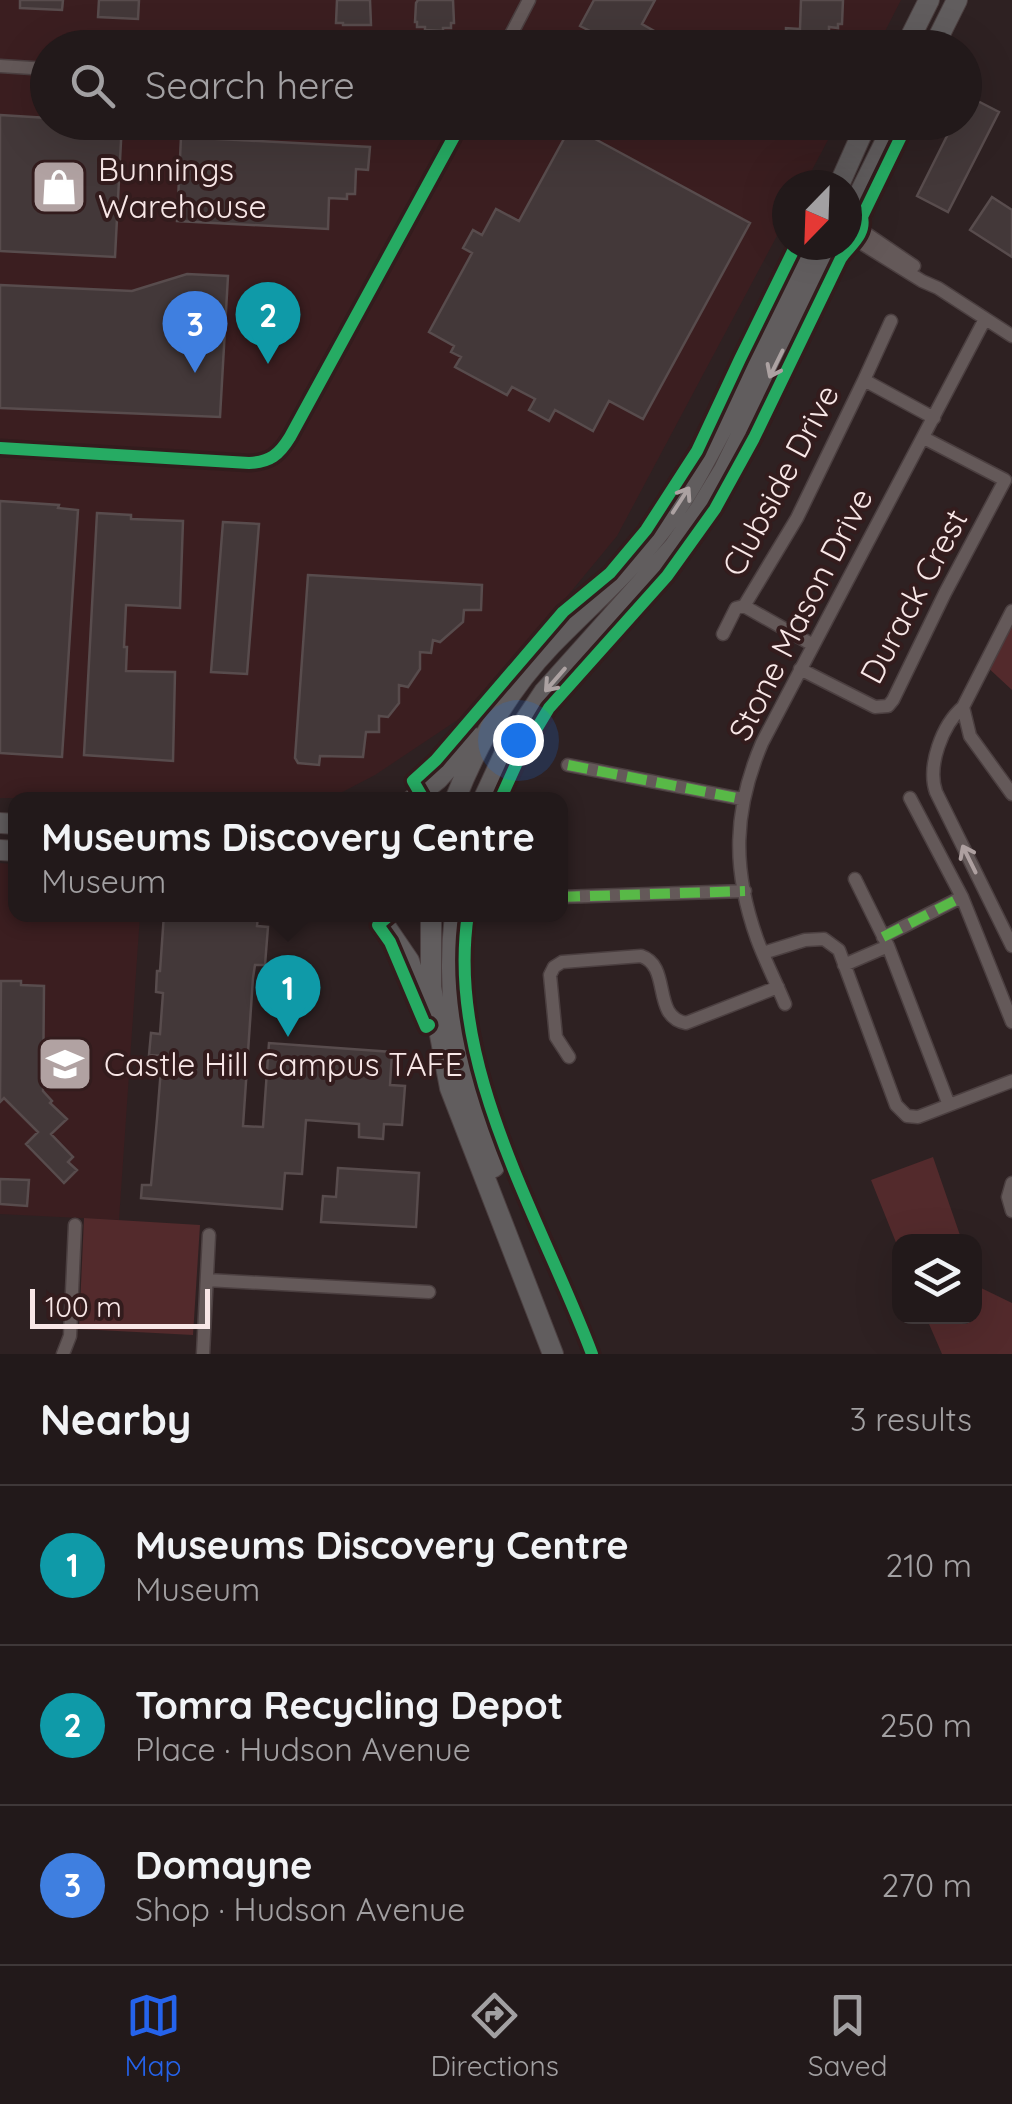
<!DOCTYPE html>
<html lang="en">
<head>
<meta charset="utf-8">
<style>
  body { margin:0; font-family:Quicksand,sans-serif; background:#2a2223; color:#f1f3f6 }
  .controls { position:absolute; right:30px; bottom:30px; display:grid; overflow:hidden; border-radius:20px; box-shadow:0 10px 40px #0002 }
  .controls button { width:90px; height:90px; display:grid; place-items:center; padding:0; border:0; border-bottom:2px solid #3f3839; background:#22191a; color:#f1f3f6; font:50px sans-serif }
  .compass { position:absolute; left:772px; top:170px; width:90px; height:90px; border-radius:50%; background:#22191a; box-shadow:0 10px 40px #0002; rotate:203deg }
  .scale { position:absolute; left:30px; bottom:25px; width:180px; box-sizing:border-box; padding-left:10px; border:5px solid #f8e7e7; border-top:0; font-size:28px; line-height:35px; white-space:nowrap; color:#f8e7e7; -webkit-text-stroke:8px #331c1d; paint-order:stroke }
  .you { position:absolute; left:518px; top:740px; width:35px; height:35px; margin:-25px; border:8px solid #fff; border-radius:50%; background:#1a73e8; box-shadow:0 0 0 15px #1a73e833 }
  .badge { display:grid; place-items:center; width:65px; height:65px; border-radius:50%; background:#2563eb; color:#fff; font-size:32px; font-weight:700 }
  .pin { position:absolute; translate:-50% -82px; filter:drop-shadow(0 2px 5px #0008) }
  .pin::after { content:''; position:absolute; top:52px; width:35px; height:30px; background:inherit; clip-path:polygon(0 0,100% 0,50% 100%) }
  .popup { position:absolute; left:8px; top:792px; width:560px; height:130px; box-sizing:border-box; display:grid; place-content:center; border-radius:20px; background:#22191a; filter:drop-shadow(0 2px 8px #0005); font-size:32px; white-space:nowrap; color:#a2a0a2 }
  .popup b { font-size:38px; color:#f1f3f6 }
  .popup::after { content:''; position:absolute; left:50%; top:100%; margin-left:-20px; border:20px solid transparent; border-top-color:#22191a }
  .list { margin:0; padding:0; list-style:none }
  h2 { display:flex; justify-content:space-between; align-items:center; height:130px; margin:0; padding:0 40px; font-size:42px }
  h2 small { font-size:32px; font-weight:400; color:#a2a0a2 }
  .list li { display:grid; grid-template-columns:65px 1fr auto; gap:30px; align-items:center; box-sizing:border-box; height:160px; padding:0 40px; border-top:2px solid #3f3839 }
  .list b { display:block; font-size:38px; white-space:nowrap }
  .list p { margin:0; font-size:32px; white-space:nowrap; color:#a2a0a2 }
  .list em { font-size:32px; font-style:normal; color:#a2a0a2 }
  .icon { flex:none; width:55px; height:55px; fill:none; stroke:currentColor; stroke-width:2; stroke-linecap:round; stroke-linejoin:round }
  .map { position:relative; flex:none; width:1012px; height:1354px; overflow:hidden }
  .search { position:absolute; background:#22191a; box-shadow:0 10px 40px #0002; left:30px; right:30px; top:30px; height:110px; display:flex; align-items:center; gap:25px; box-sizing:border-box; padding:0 35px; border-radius:55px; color:#a2a0a2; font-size:38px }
  .sheet { height:610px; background:#22191a }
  nav { display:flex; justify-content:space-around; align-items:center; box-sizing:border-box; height:140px; border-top:2px solid #3f3839; background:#22191a; font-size:28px; color:#a2a0a2 }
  nav a { display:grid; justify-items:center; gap:5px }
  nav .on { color:#2563eb }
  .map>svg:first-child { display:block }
  .built { fill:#3b1e20 }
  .green { fill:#532a2c }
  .building { fill:#433839; stroke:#584c4d; stroke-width:2.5 }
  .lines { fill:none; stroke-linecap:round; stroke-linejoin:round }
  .street-casing { stroke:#4b3f40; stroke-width:15 }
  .primary-casing { stroke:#4b3f40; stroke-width:22 }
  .street { stroke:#645959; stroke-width:12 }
  .primary { stroke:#615d5e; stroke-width:20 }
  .quiet { stroke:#58b947; stroke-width:10; stroke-dasharray:20 10; stroke-linecap:butt }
  .cycleway-casing { stroke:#331c1d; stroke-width:19 }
  .cycleway { stroke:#26ab63; stroke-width:12 }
  .oneway { stroke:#aca2a2 }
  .oneway2 { stroke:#aea0a0 }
  .labels { text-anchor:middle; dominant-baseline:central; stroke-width:8; stroke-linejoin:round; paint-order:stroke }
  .poi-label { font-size:32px; fill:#f8e7e7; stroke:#331c1d; text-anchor:start }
  .street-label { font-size:32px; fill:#f8e7e7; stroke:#331c1d }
</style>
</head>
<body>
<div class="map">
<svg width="1012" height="1354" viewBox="0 0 1012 1354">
  <rect width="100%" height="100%" fill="#2e2122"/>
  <path class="built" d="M0 0H901L877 47 48 48V122L837 123 804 185H787V217L617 536 474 709 375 775 327 800 0 798Z
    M0 863 15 864 16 914 140 915 119 1220 0 1214Z"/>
  <path class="green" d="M1012 611V690L984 664Z
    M933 1157 962 1241 900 1242 899 1250 871 1180Z
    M84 1218 200 1225 193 1335 79 1329Z
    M975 1279 977 1286 1012 1303V1354H942L926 1317 974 1316Z"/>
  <path class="building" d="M20 0H63L62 10 20 8Z
    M99 0H139L138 19 98 17Z
    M337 0H370L371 25H343V23H336Z
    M418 0H453L454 23H451V28H443V31L425 30V27H417V22H415L416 3Z
    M594 0H655L642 24 672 41 669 48H601L586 39 590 31 580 26Z
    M801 0H843L842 24H838V28L829 27V33H824L823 48H782L783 34H786V28L800 29Z
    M968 96 999 112 948 212 917 196 954 122H964V102Z
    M0 115 48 118V122H122L115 257 0 251Z
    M571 126 750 223 643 419 609 401 593 431 555 410 549 421 529 410 535 399 512 387 507 395 455 367 461 357 451 352 454 346 429 332 472 253 463 248 473 230 482 235 496 209 519 221Z
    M181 137 370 147 368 170 356 169 355 194H347V199L329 198 328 229 177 221Z
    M992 197 1012 210V257L970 230Z
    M187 274 228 276 220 417 0 408V285L132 291Z
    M0 501 59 505 58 508 78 510 62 757 0 753Z
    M97 513 131 515V519L183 521 180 608 126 605 124 647H127L126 671 175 672 173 761 84 755Z
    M223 522 259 524 247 674 211 672Z
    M308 575 482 585 481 610H464L463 622 440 642 433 640 431 653 420 652V669L408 687 399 685V703L388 717 379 716V732H366L363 757 320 756 319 765 298 763 295 758Z
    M164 914 258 916 257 926 268 927 265 965H255L253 978 243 1126 263 1127 269 1043 392 1052 390 1085 405 1086 402 1125 384 1124 383 1139 359 1137V1124L306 1120 302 1174 285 1173 282 1209 141 1198 142 1185H151L157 1119 162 1056 149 1055 151 1033 160 1034 163 993 156 992 157 971H160Z
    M1 981H21V985L44 986 43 1091 52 1101 50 1103 67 1119 51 1134 73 1157 68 1162 77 1170 64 1183 26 1144 38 1132 4 1098 0 1102Z
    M338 1168 419 1173 416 1227 321 1222 323 1196 336 1197Z
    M0 1179 29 1180 27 1206 0 1204Z"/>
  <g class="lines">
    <g class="street-casing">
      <path id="street" d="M504 48 529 0
        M0 66 48 69
        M853 211 861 230 914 266
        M847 241 861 243 922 281 938 288 1012 336
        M864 380 891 321
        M0 448 249 463C270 462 279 455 290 437L462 122
        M744 606 797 518 864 380 934 418
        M1012 611 963 707C942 725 927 766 936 792L1012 946
        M723 634 736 608 744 606 813 645
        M800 669 875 707 888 706 893 700 945 593 1005 480 924 438
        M963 707 970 736 1012 794
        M568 765 742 799
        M910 798 962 897 1012 1022
        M855 879 888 946 949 1105
        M560 897 745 891
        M883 937 962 897
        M763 953 805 940 824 939 839 950 896 1105 907 1116 918 1117 1012 1081
        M844 965 888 946
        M785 1004C776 982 765 961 757 939 732 869 733 811 762 743L985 319
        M569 1057 556 1037 550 975 554 967 562 962 641 956C672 966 651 1017 686 1023L778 987
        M1012 1183 1008 1197 1012 1211
        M207 1280 429 1292
        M63 1354 70 1336 75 1225
        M203 1354 209 1235"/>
    </g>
    <g class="primary-casing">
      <path id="primary" d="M905 48 929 0
        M933 48 957 0
        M839 185 867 122
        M847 219 895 122
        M412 800 438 779 475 738
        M455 800C478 741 508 690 551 645 587 608 625 575 657 535 686 499 707 457 728 417 757 360 785 303 812 245
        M483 800 508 746 544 692 674 547 701 508 724 470 834 245
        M0 823 16 824
        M0 850 16 851
        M377 914 409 961 425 1009
        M431 914V987L450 1088 553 1354
        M455 914C444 1010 463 1078 494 1167"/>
    </g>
    <use href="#street" class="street"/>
    <use href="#primary" class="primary"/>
    <path class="quiet" d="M568 765 742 799
      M560 897 745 891
      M883 937 962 897"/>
    <g class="cycleway-casing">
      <path id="cycleway" d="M0 448 249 463C270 462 279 455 290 437L462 122
        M424 800 413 781 436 760 563 612 610 573 646 530 697 451 740 359 796 245
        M500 800 519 758 549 708 667 576 715 509 754 438 841 258C850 245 866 235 862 217L908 122
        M391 914 378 925 390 942 426 1027 429 1025
        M468 914C445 1066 541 1218 592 1354"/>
    </g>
    <use href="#cycleway" class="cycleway"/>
  </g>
  <defs><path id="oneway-shaft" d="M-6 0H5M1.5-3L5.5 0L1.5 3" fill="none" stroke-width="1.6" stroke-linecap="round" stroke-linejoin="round" transform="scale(2.5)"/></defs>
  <g class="oneway">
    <use href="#oneway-shaft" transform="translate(776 364) rotate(116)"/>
    <use href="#oneway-shaft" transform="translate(681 500) rotate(-57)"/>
    <use href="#oneway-shaft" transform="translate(555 680) rotate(131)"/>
  </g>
  <use class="oneway2" href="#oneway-shaft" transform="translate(969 859) rotate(-116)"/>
  <defs>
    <g id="shop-square" transform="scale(2.875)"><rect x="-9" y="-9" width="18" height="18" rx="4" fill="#b1a2a2" stroke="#331c1d"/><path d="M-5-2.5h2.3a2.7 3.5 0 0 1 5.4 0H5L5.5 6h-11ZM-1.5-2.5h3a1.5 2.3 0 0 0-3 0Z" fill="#fff"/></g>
    <g id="university-square" transform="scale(2.875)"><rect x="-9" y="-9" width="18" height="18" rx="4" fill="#b1a2a2" stroke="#331c1d"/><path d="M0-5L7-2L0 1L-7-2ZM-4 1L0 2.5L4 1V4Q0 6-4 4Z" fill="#fff"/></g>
  </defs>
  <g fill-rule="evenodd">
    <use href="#shop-square" x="59" y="187"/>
    <use href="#university-square" x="65" y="1064"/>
  </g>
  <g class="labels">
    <g class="poi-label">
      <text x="98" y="169">Bunnings<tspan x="98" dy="37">Warehouse</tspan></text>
      <text x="104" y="1064">Castle Hill Campus TAFE</text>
    </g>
    <g class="street-label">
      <text transform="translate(780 480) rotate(-62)">Clubside Drive</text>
      <text transform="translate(913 596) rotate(-62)">Durack Crest</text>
      <text transform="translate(800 614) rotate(-63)">Stone Mason Drive</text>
    </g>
  </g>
</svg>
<div class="controls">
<button><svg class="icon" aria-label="layers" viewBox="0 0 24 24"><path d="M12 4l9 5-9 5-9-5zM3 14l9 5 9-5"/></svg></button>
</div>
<svg class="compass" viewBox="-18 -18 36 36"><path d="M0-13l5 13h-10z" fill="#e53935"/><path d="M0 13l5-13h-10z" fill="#a2a0a2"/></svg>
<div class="scale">100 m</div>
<div class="you"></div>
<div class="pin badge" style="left:288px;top:1037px;background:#0f9aa8">1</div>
<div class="popup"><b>Museums Discovery Centre</b>Museum</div>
<div class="pin badge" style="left:268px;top:364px;background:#0f9aa8">2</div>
<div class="pin badge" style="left:195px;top:373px;background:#3f7fe0">3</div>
<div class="search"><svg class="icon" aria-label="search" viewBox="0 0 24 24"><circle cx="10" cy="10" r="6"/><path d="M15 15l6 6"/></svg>Search here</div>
</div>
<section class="sheet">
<h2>Nearby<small>3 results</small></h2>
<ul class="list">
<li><span class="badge" style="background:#0f9aa8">1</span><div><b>Museums Discovery Centre</b><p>Museum</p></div><em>210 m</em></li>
<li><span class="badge" style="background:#0f9aa8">2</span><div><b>Tomra Recycling Depot</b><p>Place · Hudson Avenue</p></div><em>250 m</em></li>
<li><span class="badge" style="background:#3f7fe0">3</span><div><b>Domayne</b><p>Shop · Hudson Avenue</p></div><em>270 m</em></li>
</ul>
</section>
<nav>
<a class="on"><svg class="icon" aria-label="map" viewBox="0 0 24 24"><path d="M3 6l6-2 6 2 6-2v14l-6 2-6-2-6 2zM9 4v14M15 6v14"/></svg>Map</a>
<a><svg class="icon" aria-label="directions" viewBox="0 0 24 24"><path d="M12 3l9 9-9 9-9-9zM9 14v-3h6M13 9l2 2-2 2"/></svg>Directions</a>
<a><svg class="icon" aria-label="saved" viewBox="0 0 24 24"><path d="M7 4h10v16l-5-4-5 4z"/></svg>Saved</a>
</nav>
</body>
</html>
